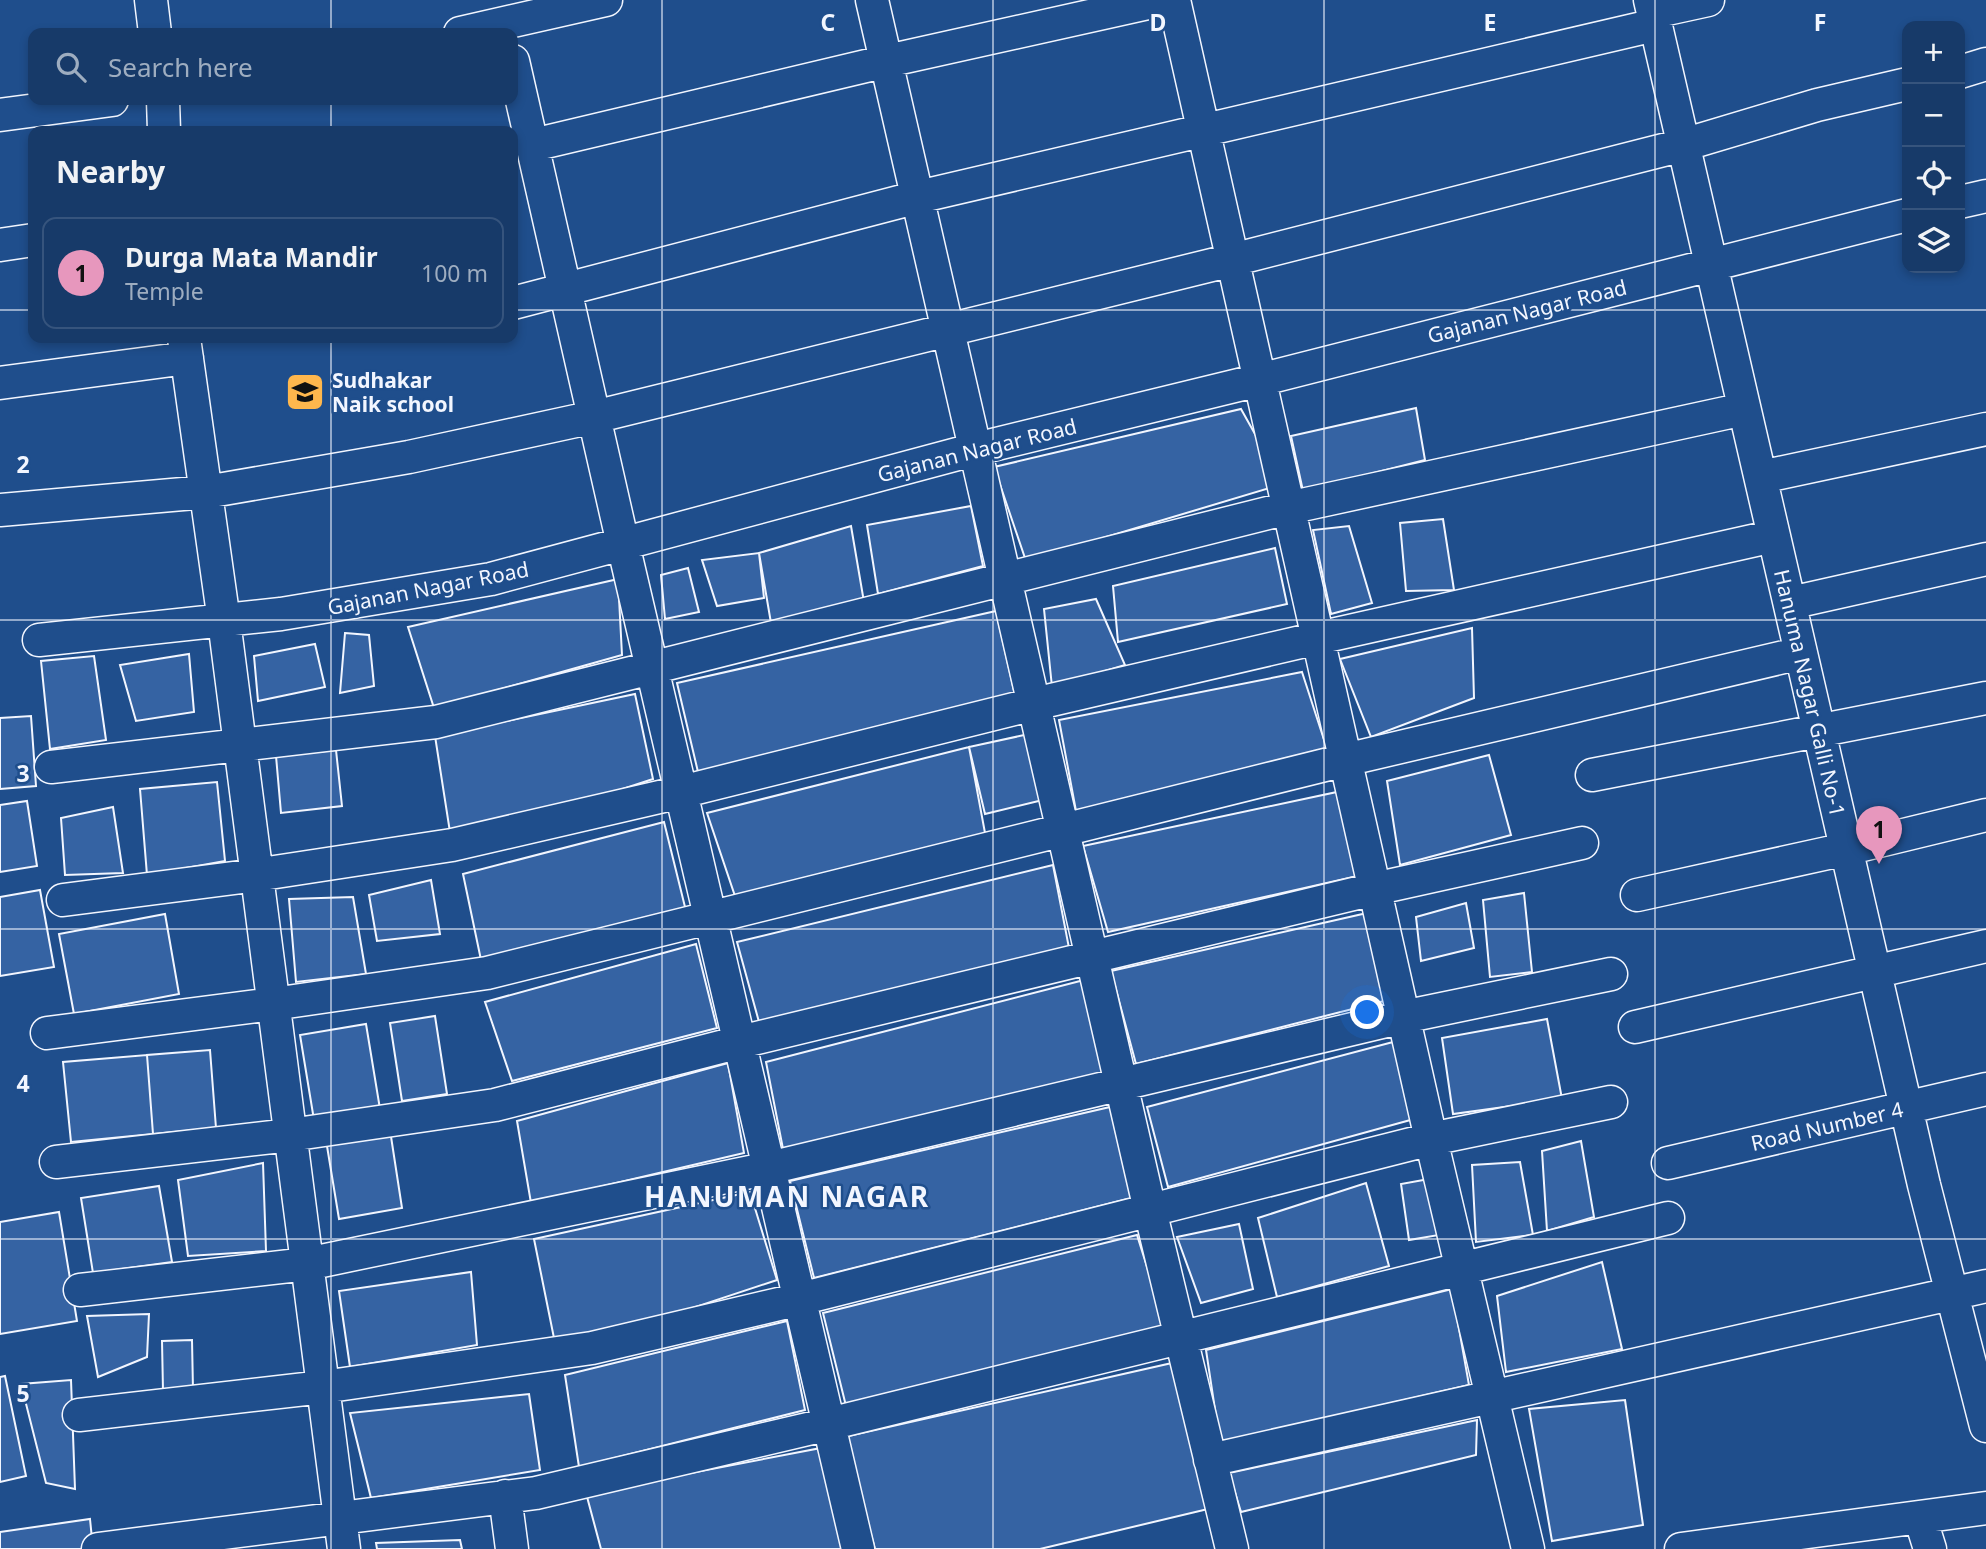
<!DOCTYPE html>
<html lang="en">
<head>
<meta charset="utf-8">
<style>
  body { margin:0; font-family:"Noto Sans",sans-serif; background:#20416f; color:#f1f3f6 }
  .controls { position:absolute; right:21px; top:21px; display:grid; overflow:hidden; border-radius:14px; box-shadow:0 4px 10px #0003 }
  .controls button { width:63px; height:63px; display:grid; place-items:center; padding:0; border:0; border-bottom:2px solid #36547d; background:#173a69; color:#f1f3f6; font:35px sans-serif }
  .you { position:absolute; left:1368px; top:1013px; width:24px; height:24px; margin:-18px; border:5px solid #fff; border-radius:50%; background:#1a73e8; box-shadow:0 0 0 10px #1a73e833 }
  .badge { display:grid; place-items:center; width:46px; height:46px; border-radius:50%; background:#e797bd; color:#111; font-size:23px; font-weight:700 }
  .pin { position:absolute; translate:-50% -58px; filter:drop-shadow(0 2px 4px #0008) }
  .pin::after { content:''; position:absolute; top:37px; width:24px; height:21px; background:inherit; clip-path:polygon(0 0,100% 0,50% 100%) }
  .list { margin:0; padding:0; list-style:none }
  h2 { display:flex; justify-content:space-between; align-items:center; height:91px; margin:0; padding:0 28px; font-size:30px }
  h2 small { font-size:23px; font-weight:400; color:#9eadc0 }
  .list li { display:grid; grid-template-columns:46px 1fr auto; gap:21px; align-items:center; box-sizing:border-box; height:112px; margin:0 14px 14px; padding:0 14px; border:2px solid #36547d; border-radius:14px }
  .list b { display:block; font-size:26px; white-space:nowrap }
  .list p { margin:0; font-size:23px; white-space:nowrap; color:#9eadc0 }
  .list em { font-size:23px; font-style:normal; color:#9eadc0 }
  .icon { flex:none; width:38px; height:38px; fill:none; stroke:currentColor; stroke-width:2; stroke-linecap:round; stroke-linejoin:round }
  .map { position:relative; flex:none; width:1986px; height:1549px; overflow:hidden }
  .search { position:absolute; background:#173a69; box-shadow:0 4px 10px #0003; left:28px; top:28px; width:490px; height:77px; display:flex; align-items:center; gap:18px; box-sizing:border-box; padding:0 24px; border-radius:14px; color:#9eadc0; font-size:26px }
  .panel { position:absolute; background:#173a69; box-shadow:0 4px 10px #0003; left:28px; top:126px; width:490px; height:217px; border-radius:14px }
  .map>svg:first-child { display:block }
  .building { fill:#3563a3; stroke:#f2f6ff; stroke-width:2 }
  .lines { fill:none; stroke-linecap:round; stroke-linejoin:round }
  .minor-casing { stroke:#f2f6ff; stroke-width:35 }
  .minor { stroke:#1f4e8c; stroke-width:32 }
  .grid { fill:none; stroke:#f2f6ff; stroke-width:2; stroke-opacity:0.55 }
  .labels { text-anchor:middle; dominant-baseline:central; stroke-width:5; stroke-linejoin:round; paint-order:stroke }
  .street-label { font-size:21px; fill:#f2f6ff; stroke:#1f4e8c }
  .poi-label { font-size:21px; font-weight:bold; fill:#f2f6ff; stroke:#1f4e8c; text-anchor:start }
  .district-label { font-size:28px; font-weight:bold; letter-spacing:2px; fill:#f2f6ff; stroke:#1f4e8c }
  .grid-label { font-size:23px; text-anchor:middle; font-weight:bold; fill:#f2f6ff; stroke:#1f4e8c; stroke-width:5; stroke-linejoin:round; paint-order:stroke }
</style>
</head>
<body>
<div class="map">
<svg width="1986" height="1549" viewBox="0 0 1986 1549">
  <rect width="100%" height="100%" fill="#1f4e8c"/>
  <path class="building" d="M1416 408 1425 460 1303 491 1291 436Z
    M1241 409 1283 484 1026 561 994 467Z
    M971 506 983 566 878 594 867 525Z
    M1443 519 1454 590 1406 591 1400 523Z
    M851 526 864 602 771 623 759 553Z
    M1349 526 1372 603 1331 614 1313 530Z
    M1275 548 1287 604 1118 642 1113 586Z
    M759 553 764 598 717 606 702 560Z
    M688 568 699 612 665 619 661 575Z
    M618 579 622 655 434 708 408 627Z
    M1096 599 1125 665 1052 687 1044 609Z
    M996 611 1015 695 698 772 677 683Z
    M1472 628 1474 698 1371 737 1340 659Z
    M345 633 369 635 374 686 340 693Z
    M315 644 325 687 258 701 254 656Z
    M189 654 194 712 136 721 120 665Z
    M94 656 106 740 50 749 41 661Z
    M1302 672 1328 752 1076 811 1059 720Z
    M635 694 653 779 452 845 435 736Z
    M31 716 36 786 0 789V718Z
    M1029 734 1055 797 985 814 969 747Z
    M969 747 988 849 736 899 707 813Z
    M336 750 342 806 281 813 276 756Z
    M1489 755 1511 835 1400 865 1387 781Z
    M217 782 225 861 147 875 140 789Z
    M1337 792 1371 873 1108 932 1083 846Z
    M27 801 37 866 0 872V805Z
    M113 807 123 873 65 875 61 818Z
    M664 822 686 911 481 960 463 874Z
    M1053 865 1069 948 759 1022 737 942Z
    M431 880 440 934 377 941 369 895Z
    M40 890 54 967 0 976V897Z
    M1524 893 1532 972 1490 977 1483 900Z
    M353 897 366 974 296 982 289 899Z
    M1466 903 1474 948 1421 961 1416 917Z
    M1367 913 1384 1001 1136 1064 1111 971Z
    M165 914 179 994 74 1014 59 934Z
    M696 944 717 1028 512 1081 485 1002Z
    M1084 980 1105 1075 783 1149 766 1062Z
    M435 1016 447 1094 402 1101 390 1023Z
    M1547 1019 1562 1099 1453 1114 1442 1038Z
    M366 1024 380 1109 314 1120 300 1035Z
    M1393 1042 1414 1119 1168 1187 1147 1107Z
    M210 1050 216 1128 153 1134 147 1055Z
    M147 1055 153 1134 71 1142 63 1062Z
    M728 1063 744 1153 531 1203 517 1121Z
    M1110 1107 1131 1198 814 1278 790 1181Z
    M390 1130 402 1208 339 1219 326 1140Z
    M1581 1141 1594 1217 1547 1231 1542 1151Z
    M1520 1162 1533 1235 1476 1242 1472 1165Z
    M263 1163 266 1251 188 1256 178 1180Z
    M1440 1177 1439 1235 1409 1240 1401 1184Z
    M1366 1183 1389 1266 1277 1297 1258 1218Z
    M159 1186 172 1262 93 1273 81 1198Z
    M750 1192 777 1280 557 1353 534 1239Z
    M59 1212 77 1321 0 1334V1222Z
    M1239 1224 1253 1289 1201 1303 1177 1237Z
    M1137 1235 1166 1327 846 1406 823 1313Z
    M1602 1262 1622 1349 1506 1372 1497 1296Z
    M471 1272 477 1345 350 1367 339 1291Z
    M1452 1289 1469 1385 1220 1443 1206 1350Z
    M149 1314 147 1357 98 1377 87 1316Z
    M787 1321 805 1410 579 1467 565 1375Z
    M192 1340 193 1390 163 1391 162 1341Z
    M1172 1363 1208 1509 1040 1549H875L844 1437Z
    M5 1376 26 1476 0 1482V1377Z
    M71 1380 75 1489 46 1483 21 1384Z
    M529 1394 540 1470 371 1498 350 1413Z
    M1625 1400 1643 1525 1552 1541 1529 1409Z
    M1477 1420 1476 1455 1241 1512 1229 1473Z
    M821 1448 843 1549H601L586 1493Z
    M90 1519 93 1549H0V1532Z
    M460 1540 462 1549H377L376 1543Z"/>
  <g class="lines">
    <g class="minor-casing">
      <path id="minor" d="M151 0 155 33
        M872 0 1150 1210 1232 1549
        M1174 0 1431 1139 1528 1549
        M1650 0 1924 1185 1986 1426
        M1653 12 1708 0
        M460 33 606 0
        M513 61 623 544 858 1549
        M1960 72 1986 64
        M163 100 164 131
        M0 115 112 100
        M533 145 887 61 1162 0
        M1960 202 1986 196
        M0 245 33 240
        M513 303 918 197 1655 25
        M184 338 224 621 344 1549
        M0 383 187 358
        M1761 477 1986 429
        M0 510 206 492 409 457 594 417 1232 260 1683 145 1817 105 1907 84
        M1790 603 1986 559
        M39 640 281 614 491 579 976 449 1259 380 1907 215
        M51 767 436 722 1288 508 1744 409
        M1592 775 1986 698
        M1637 895 1846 849 1986 815
        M63 900 256 875 452 845 681 792 1034 704 1318 638 1774 536
        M1635 1027 1986 946
        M47 1033 273 1004 487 973 1345 760 1801 653
        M56 1162 290 1135 495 1105 740 1042 1374 889 1582 843
        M1668 1163 1986 1089
        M80 1290 307 1264 769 1168 1403 1017 1611 974
        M79 1415 323 1387 592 1348 800 1299 1431 1139 1611 1102
        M1210 1460 1986 1286
        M505 1496 512 1549
        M1920 1517 1930 1549
        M98 1549 536 1493 829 1424 1668 1218
        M1681 1549 1986 1508"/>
    </g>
    <use href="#minor" class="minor"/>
  </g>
  <path class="grid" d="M331 0V33M662 0V1549M993 0V1549M1324 0V1549M1655 0V1549M331 100V131M0 310H33M513 310H1986M331 338V1549M0 620H1986M0 929H1986M0 1239H1986"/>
  <defs>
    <g id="school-square" transform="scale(2.0125)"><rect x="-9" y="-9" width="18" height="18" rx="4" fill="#ffb74d" stroke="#1f4e8c"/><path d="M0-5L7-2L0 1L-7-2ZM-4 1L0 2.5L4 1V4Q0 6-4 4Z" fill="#111"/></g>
  </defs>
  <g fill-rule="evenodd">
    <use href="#school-square" x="305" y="392"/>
  </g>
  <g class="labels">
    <g class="street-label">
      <text transform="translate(1527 311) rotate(-14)">Gajanan Nagar Road</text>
      <text transform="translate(977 450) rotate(-14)">Gajanan Nagar Road</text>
      <text transform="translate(428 588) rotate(-11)">Gajanan Nagar Road</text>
      <text transform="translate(1810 693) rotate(77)">Hanuma Nagar Galli No-1</text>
      <text transform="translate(1827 1126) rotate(-13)">Road Number 4</text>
    </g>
    <g class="poi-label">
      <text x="332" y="380">Sudhakar<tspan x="332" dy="24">Naik school</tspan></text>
    </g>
    <g class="district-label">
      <text x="787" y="1196">HANUMAN NAGAR</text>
    </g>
  </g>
  <g class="grid-label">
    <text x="828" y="31">C</text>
    <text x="1158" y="31">D</text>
    <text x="1490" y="31">E</text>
    <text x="1820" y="31">F</text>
    <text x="23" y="473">2</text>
    <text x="23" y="782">3</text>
    <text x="23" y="1092">4</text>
    <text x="23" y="1402">5</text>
  </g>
</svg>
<div class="controls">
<button>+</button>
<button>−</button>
<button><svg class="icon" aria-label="locate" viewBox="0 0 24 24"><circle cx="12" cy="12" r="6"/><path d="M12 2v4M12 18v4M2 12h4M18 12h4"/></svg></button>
<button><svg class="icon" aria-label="layers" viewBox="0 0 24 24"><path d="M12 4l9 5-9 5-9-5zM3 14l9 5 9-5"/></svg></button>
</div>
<div class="you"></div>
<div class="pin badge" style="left:1879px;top:864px">1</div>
<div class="search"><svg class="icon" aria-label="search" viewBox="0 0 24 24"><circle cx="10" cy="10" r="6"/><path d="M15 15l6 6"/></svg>Search here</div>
<section class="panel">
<h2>Nearby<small></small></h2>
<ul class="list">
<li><span class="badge">1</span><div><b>Durga Mata Mandir</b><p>Temple</p></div><em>100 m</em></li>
</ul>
</section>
</div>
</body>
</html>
